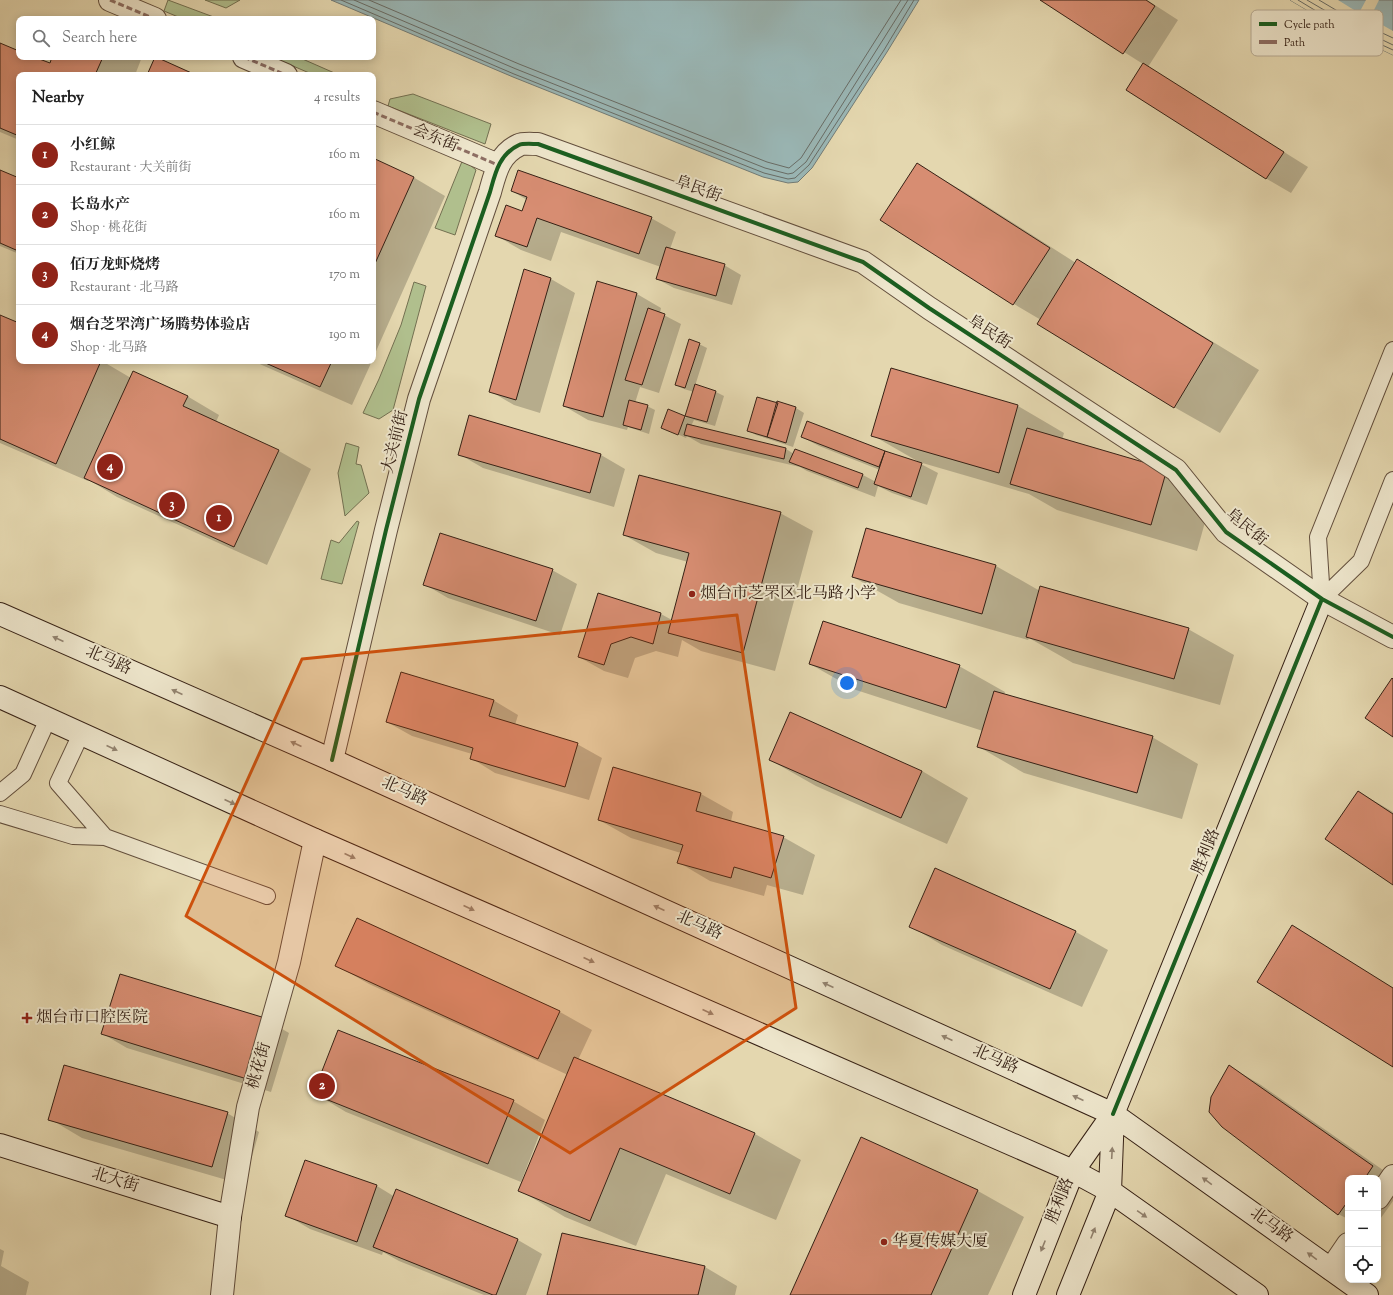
<!DOCTYPE html>
<html lang="en">
<head>
<meta charset="utf-8">
<style>
  body { margin:0; font-family:"Sorts Mill Goudy","Noto Serif SC",serif; background:#f2f2f2; color:#222 }
  .controls { position:absolute; right:12px; bottom:12px; display:grid; overflow:hidden; border-radius:8px; box-shadow:0 2px 10px #0003 }
  .controls button { width:36px; height:36px; display:grid; place-items:center; padding:0; border:0; border-bottom:1px solid #e0e0e0; background:#fff; color:#222; font:20px sans-serif }
  .you { position:absolute; left:847px; top:683px; width:14px; height:14px; margin:-10px; border:3px solid #fff; border-radius:50%; background:#1a73e8; box-shadow:0 0 0 6px #1a73e833 }
  .badge { display:grid; place-items:center; width:26px; height:26px; border-radius:50%; background:#8f2418; color:#fff; font-size:13px; font-weight:700 }
  .pin { position:absolute; translate:-50% -50%; border:2px solid #fff; box-shadow:0 1px 4px #0006 }
  .list { margin:0; padding:0; list-style:none }
  h2 { display:flex; justify-content:space-between; align-items:center; height:52px; margin:0; padding:0 16px; font-size:17px }
  h2 small { font-size:13px; font-weight:400; color:#767676 }
  .list li { display:grid; grid-template-columns:26px 1fr auto; gap:12px; align-items:center; box-sizing:border-box; height:60px; padding:0 16px; border-top:1px solid #e0e0e0 }
  .list b { display:block; font-size:15px; white-space:nowrap }
  .list p { margin:0; font-size:13px; white-space:nowrap; color:#767676 }
  .list em { font-size:13px; font-style:normal; color:#767676 }
  .icon { flex:none; width:22px; height:22px; fill:none; stroke:currentColor; stroke-width:2; stroke-linecap:round; stroke-linejoin:round }
  .map { position:relative; flex:none; width:1393px; height:1295px; overflow:hidden }
  .search { position:absolute; background:#fff; box-shadow:0 2px 10px #0003; left:16px; top:16px; width:360px; height:44px; display:flex; align-items:center; gap:10px; box-sizing:border-box; padding:0 14px; border-radius:8px; color:#767676; font-size:15px }
  .panel { position:absolute; background:#fff; box-shadow:0 2px 10px #0003; left:16px; top:72px; width:360px; height:292px; border-radius:8px }
  .map>svg:first-child { display:block }
  .green { fill:#b0bf8d; stroke:#737051 }
  .water { fill:#9ab7b6; stroke:#727b76 }
  .pier { fill:#e4d7af }
  .shadow { fill:#0003 }
  .lines { fill:none; stroke-linecap:round; stroke-linejoin:round }
  .shore { stroke:#686c66; stroke-width:1 }
  .building { fill:#d78d72; stroke:#362115 }
  .lane-casing { stroke:#624e3c; stroke-width:18 }
  .street-casing { stroke:#624e3c; stroke-width:24 }
  .secondary-casing { stroke:#362115; stroke-width:24 }
  .lane { stroke:#ede5cb; stroke-width:16 }
  .street { stroke:#ede5cb; stroke-width:22 }
  .secondary { stroke:#ede5cb; stroke-width:22 }
  .quiet { stroke:#8d6e63; stroke-width:3; stroke-dasharray:6 3; stroke-linecap:butt }
  .cycleway-casing { stroke:#ede5cb; stroke-width:6 }
  .cycleway { stroke:#1b5e20; stroke-width:4 }
  .oneway { fill:#928370 }
  .marked { fill:#cd510d; fill-opacity:0.2; stroke:#cd510d; stroke-width:3; stroke-linejoin:round }
  .poi-dot { fill:#8f2418; stroke:#ede5cb; stroke-width:1.5 }
  .labels { text-anchor:middle; dominant-baseline:central; stroke-width:4; stroke-linejoin:round; paint-order:stroke }
  .street-label { font-size:16px; fill:#362115; stroke:#ede5cb }
  .poi-label { font-size:16px; fill:#362115; stroke:#ede5cb; text-anchor:start }
  .key { fill:#ede5cb; stroke:#b6aa94; stroke-width:1 }
  .key-label { font-size:11px; fill:#362115 }
</style>
</head>
<body>
<div class="map">
<svg width="1393" height="1295" viewBox="0 0 1393 1295">
  <rect width="100%" height="100%" fill="#e4d7af"/>
  <filter id="stains"><feTurbulence type="fractalNoise" baseFrequency=".005" numOctaves="4"/><feColorMatrix values="0 0 0 0 .2 0 0 0 0 .09 0 0 0 0 .02 0 0 0 .5 -.17"/></filter>
  <radialGradient id="worn" r=".72"><stop offset=".6" stop-color="#630" stop-opacity="0"/><stop offset="1" stop-color="#630" stop-opacity=".3"/></radialGradient>
  <path class="green" d="M168 0 219 19H183L164 11Z
    M205 0H240L226 8Z
    M272 57H298L339 75H314Z
    M413 94 491 124 485 144 388 106 390 99Z
    M463 159 476 170 455 235 435 228Z
    M414 282 426 286 393 410 379 419 363 413 379 379 401 325Z
    M346 443 359 447 356 464 361 465 369 493 345 516 338 473Z
    M357 521 359 522 342 584 321 579 331 540 339 543Z"/>
  <path class="water" d="M331 0H919L887 52 812 168 798 182 788 183 763 177 513 77Z
    M1290 0H1393V55L1339 29Z"/>
  <path class="pier" d="M1290 0H1338L1359 13 1366 0H1379L1370 18 1393 31V55L1339 29Z"/>
  <path class="shadow" d="M1042 0H1147L1178 20 1148 67 1308 167 1291 193 1267 179 1127 89 1143 64Z
    M0 44 19 52V57H32L50 65 53 57H142L135 75H19V140L0 132Z
    M373 160 413 177 445 196 373 358Z
    M917 165 963 191 1076 263 1077 261 1123 287 1259 370 1220 433 1174 407 1041 320 1014 304 882 219Z
    M0 171 19 179V254L0 246Z
    M512 191 651 218 676 232 670 249 724 265 741 275 732 305 674 288 657 279 661 267 561 232 551 261 521 250 497 236 523 212 527 200Z
    M525 271 551 279 575 293 540 413 514 405 490 391Z
    M637 294 661 308 660 313 681 324 659 393 640 387 635 403 647 406 655 410 649 434 628 427 627 430 588 420 564 406Z
    M0 316 19 324V361H102L131 378 187 396 219 415 216 422 279 451 311 469 267 565 117 497 89 480 88 481 0 443Z
    M699 344 707 348 695 386 716 392 724 396 715 426 694 420 691 426 786 449 794 454 795 450 863 475 876 482 880 470 819 446 802 437 885 452 919 463 938 473 927 505 892 493 878 486 875 497 807 471 800 467 701 444 687 436 686 438 662 427 668 411 686 418 694 392 684 389 676 385Z
    M253 361H372L352 405Z
    M891 369 1018 406 1064 433 1062 440 1167 470 1212 497 1197 551 1057 510 1029 494 919 462 872 435Z
    M778 404 796 408 804 413 793 447 756 435 748 430Z
    M469 417 601 455 625 469 614 507 483 468 459 454Z
    M780 513 813 531 775 671 701 651 682 640 678 657 656 651 635 658 628 678 604 671 579 657 598 594 661 614 672 620 688 562 656 553 624 535Z
    M866 529 996 566 1040 591 1188 629 1234 655 1220 705 1073 663 1029 638 1028 640 899 603 853 577Z
    M552 570 577 584 560 635 448 598 424 584Z
    M810 664 959 666 1005 692 1004 695 1152 737 1198 764 1182 819 1024 773 979 747 983 731 856 690Z
    M493 700 518 715 515 725 577 744 602 758 589 800 495 773 471 758 472 754 412 736 387 722Z
    M770 760 922 771 968 798 947 844 816 786Z
    M614 769 701 794 733 812 731 821 783 837 815 855 803 895 767 885 764 896 710 881 678 862 681 853 631 838 599 820Z
    M1359 792 1393 812V884Z
    M358 919 560 1012 592 1030 578 1060 755 1134 801 1160 776 1220 666 1174 636 1246 565 1217 519 1190 568 1075 369 984 337 966Z
    M910 926 1076 932 1108 950 1082 1007 942 945Z
    M1293 927 1393 988V1066Z
    M265 1019 289 1033 271 1092 127 1048 103 1034Z
    M1229 1066 1261 1085 1393 1177V1201L1378 1222V1178H1348V1219L1338 1214Z
    M314 1093 513 1101 545 1120 521 1182 346 1112Z
    M227 1113 259 1132 244 1185 82 1138 50 1119Z
    M862 1139 978 1191 1024 1217 988 1295H791Z
    M305 1161 377 1186 395 1197 397 1191 518 1240 542 1254 526 1295H484L399 1261 383 1252 382 1255 310 1229 286 1215Z
    M0 1249 4 1251 1 1266 29 1282 26 1295H0Z
    M705 1267 737 1286 735 1295H549Z"/>
  <g class="lines">
    <path class="shore" d="M341 0 514 74 764 173 788 179 795 178 809 165 884 50 914 0
      M354 0 516 69 765 168 788 174 793 173 806 162 908 0
      M369 0 519 64 767 162 789 168 801 158 901 0
      M1298 0 1341 26 1393 50
      M1307 0 1343 21 1393 45
      M1319 0 1346 16 1393 38"/>
  </g>
  <path class="building" d="M1040 0H1146L1155 6 1123 54Z
    M0 43 19 51V57H34L50 63 52 57H103L95 75H19V136L0 128Z
    M155 57H156L196 75H147Z
    M1143 63 1284 152 1266 179 1126 90Z
    M373 158 414 177 373 268Z
    M917 163 1050 248 1013 305 880 220Z
    M0 170 19 178V242L16 250 0 243Z
    M518 170 652 217 639 254 537 218 527 247 495 236 506 205 522 211 527 197 511 191Z
    M666 247 725 264 716 296 656 279Z
    M1077 259 1213 343 1174 408 1037 324Z
    M524 269 551 278 516 400 489 392Z
    M597 281 637 293 603 417 563 406Z
    M648 308 665 314 642 385 625 380Z
    M0 315 19 323V361H101L56 464 0 439Z
    M689 339 700 343 685 388 675 385Z
    M261 361H332L320 387Z
    M891 368 1018 405 999 473 871 436Z
    M133 371 188 396 183 406 279 450 234 547 84 478Z
    M695 384 716 391 707 422 685 416Z
    M757 397 778 403 767 437 747 431Z
    M629 400 648 405 641 430 623 425Z
    M777 401 796 407 786 443 767 437Z
    M668 409 685 416 678 435 661 428Z
    M469 415 601 454 590 493 458 455Z
    M807 421 885 451 879 467 801 437Z
    M687 424 786 448 784 459 684 435Z
    M1027 428 1167 469 1151 525 1010 484Z
    M795 449 863 474 858 488 789 462Z
    M885 451 922 463 911 497 874 484Z
    M639 475 781 512 743 653 668 633 689 553 623 535Z
    M866 528 996 565 982 614 852 577Z
    M440 533 553 569 536 621 423 585Z
    M1040 586 1189 628 1174 679 1026 637Z
    M598 593 661 613 653 644 631 637 611 644 604 665 578 657Z
    M823 621 960 665 946 708 809 664Z
    M401 672 494 700 489 716 578 743 565 787 470 759 473 748 386 722Z
    M1392 678 1393 679V737L1365 718Z
    M994 691 1153 736 1137 793 977 747Z
    M790 712 922 771 901 818 769 760Z
    M613 767 701 793 696 811 784 836 771 878 734 867 731 878 677 863 683 845 598 820Z
    M1358 791 1393 814V885L1325 839Z
    M935 868 1076 931 1050 989 909 927Z
    M357 918 560 1011 538 1059 335 966Z
    M1292 925 1393 988V1067L1257 982Z
    M120 974 265 1018 247 1079 101 1034Z
    M338 1030 514 1100 488 1164 313 1094Z
    M574 1057 755 1133 730 1194 620 1148 590 1221 518 1191Z
    M64 1065 228 1112 212 1167 48 1120Z
    M1229 1065 1373 1166 1365 1178H1348V1201L1338 1215 1222 1127 1209 1112 1211 1097Z
    M861 1137 978 1190 931 1295H790Z
    M305 1160 377 1185 357 1242 285 1216Z
    M396 1189 518 1239 496 1295H493L373 1247Z
    M562 1233 705 1266 698 1295H547Z"/>
  <g class="lines">
    <g class="lane-casing">
      <path id="lane" d="M1322 599 1318 537 1393 350
        M1322 599 1361 561 1393 480
        M81 734 58 783 105 837
        M0 793 23 774 48 719
        M0 814 73 836 105 837 267 896"/>
    </g>
    <g class="street-casing">
      <path id="street" d="M110 0 155 19
        M244 57 286 75
        M373 112 498 165
        M332 760 386 530 419 399 490 192C495 174 499 154 519 145 523 143 532 144 538 144L863 262 929 308 1176 470 1226 532 1322 599 1393 637
        M1378 1198 1393 1176
        M1331 1269 1348 1244
        M222 1295 230 1217 248 1107 289 962 315 840"/>
    </g>
    <g class="secondary-casing">
      <path id="secondary" d="M0 614 332 760 1113 1114 1367 1295
        M0 697 315 840 1073 1171 1110 1191 1257 1295
        M0 1145 230 1217
        M1024 1295 1073 1171 1113 1114 1322 599
        M1068 1295 1110 1191 1113 1114"/>
    </g>
    <use href="#lane" class="lane"/>
    <use href="#street" class="street"/>
    <use href="#secondary" class="secondary"/>
    <path class="quiet" d="M110 0 155 19
      M244 57 286 75
      M373 112 498 165"/>
    <g class="cycleway-casing">
      <path id="cycleway" d="M332 760 386 530 419 399 490 192C495 174 499 154 519 145 523 143 532 144 538 144L863 262 929 308 1176 470 1226 532 1322 599 1393 637
        M1113 1114 1322 599"/>
    </g>
    <use href="#cycleway" class="cycleway"/>
  </g>
  <defs><path id="oneway-solid" d="M-6-.8H1V-3.2L6.5 0L1 3.2V.8H-6Z"/></defs>
  <g class="oneway">
    <use href="#oneway-solid" transform="translate(58 639) rotate(-156)"/>
    <use href="#oneway-solid" transform="translate(177 692) rotate(-156)"/>
    <use href="#oneway-solid" transform="translate(296 744) rotate(-156)"/>
    <use href="#oneway-solid" transform="translate(112 748) rotate(24)"/>
    <use href="#oneway-solid" transform="translate(230 802) rotate(24)"/>
    <use href="#oneway-solid" transform="translate(350 856) rotate(24)"/>
    <use href="#oneway-solid" transform="translate(469 908) rotate(24)"/>
    <use href="#oneway-solid" transform="translate(659 908) rotate(-156)"/>
    <use href="#oneway-solid" transform="translate(589 960) rotate(24)"/>
    <use href="#oneway-solid" transform="translate(828 985) rotate(-156)"/>
    <use href="#oneway-solid" transform="translate(708 1012) rotate(24)"/>
    <use href="#oneway-solid" transform="translate(947 1038) rotate(-156)"/>
    <use href="#oneway-solid" transform="translate(1078 1098) rotate(-156)"/>
    <use href="#oneway-solid" transform="translate(1112 1153) rotate(-87)"/>
    <use href="#oneway-solid" transform="translate(1207 1181) rotate(-144)"/>
    <use href="#oneway-solid" transform="translate(1142 1214) rotate(35)"/>
    <use href="#oneway-solid" transform="translate(1093 1233) rotate(-68)"/>
    <use href="#oneway-solid" transform="translate(1043 1246) rotate(112)"/>
    <use href="#oneway-solid" transform="translate(1312 1256) rotate(-144)"/>
  </g>
  <path class="marked" d="M737 615 796 1008 570 1153 186 916 302 659Z"/>
  <g class="poi-dot">
    <circle cx="692" cy="594" r="4"/>
    <path d="M25 1012h4v4h4v4h-4v4h-4v-4h-4v-4h4z"/>
    <circle cx="884" cy="1242" r="4"/>
  </g>
  <g class="labels">
    <g class="street-label">
      <text transform="translate(435 139) rotate(23)">会东街</text>
      <text transform="translate(698 190) rotate(20)">阜民街</text>
      <text transform="translate(989 333) rotate(33)">阜民街</text>
      <text transform="translate(396 442) rotate(-76)">大关前街</text>
      <text transform="translate(1246 528) rotate(40)">阜民街</text>
      <text transform="translate(108 661) rotate(24)">北马路</text>
      <text transform="translate(404 792) rotate(24)">北马路</text>
      <text transform="translate(1207 852) rotate(-68)">胜利路</text>
      <text transform="translate(699 926) rotate(24)">北马路</text>
      <text transform="translate(995 1060) rotate(24)">北马路</text>
      <text transform="translate(260 1066) rotate(-74)">桃花街</text>
      <text transform="translate(115 1181) rotate(17)">北大街</text>
      <text transform="translate(1061 1201) rotate(-68)">胜利路</text>
      <text transform="translate(1271 1226) rotate(36)">北马路</text>
    </g>
    <g class="poi-label">
      <text x="700" y="594">烟台市芝罘区北马路小学</text>
      <text x="36" y="1018">烟台市口腔医院</text>
      <text x="892" y="1242">华夏传媒大厦</text>
    </g>
  </g>
  <rect x="1251" y="10" width="132" height="46" rx="6" class="key"/>
  <rect x="1259" y="22" width="18" height="4" fill="#1b5e20"/>
  <rect x="1259" y="40" width="18" height="4" fill="#8d6e63"/>
  <g class="key-label">
    <text x="1284" y="28">Cycle path</text>
    <text x="1284" y="46">Path</text>
  </g>
  <rect width="100%" height="100%" filter="url(#stains)"/>
  <rect width="100%" height="100%" fill="url(#worn)"/>
</svg>
<div class="controls">
<button>+</button>
<button>−</button>
<button><svg class="icon" aria-label="locate" viewBox="0 0 24 24"><circle cx="12" cy="12" r="6"/><path d="M12 2v4M12 18v4M2 12h4M18 12h4"/></svg></button>
</div>
<div class="you"></div>
<div class="pin badge" style="left:219px;top:518px">1</div>
<div class="pin badge" style="left:322px;top:1086px">2</div>
<div class="pin badge" style="left:172px;top:505px">3</div>
<div class="pin badge" style="left:110px;top:467px">4</div>
<div class="search"><svg class="icon" aria-label="search" viewBox="0 0 24 24"><circle cx="10" cy="10" r="6"/><path d="M15 15l6 6"/></svg>Search here</div>
<section class="panel">
<h2>Nearby<small>4 results</small></h2>
<ul class="list">
<li><span class="badge">1</span><div><b>小红鲸</b><p>Restaurant · 大关前街</p></div><em>160 m</em></li>
<li><span class="badge">2</span><div><b>长岛水产</b><p>Shop · 桃花街</p></div><em>160 m</em></li>
<li><span class="badge">3</span><div><b>佰万龙虾烧烤</b><p>Restaurant · 北马路</p></div><em>170 m</em></li>
<li><span class="badge">4</span><div><b>烟台芝罘湾广场腾势体验店</b><p>Shop · 北马路</p></div><em>190 m</em></li>
</ul>
</section>
</div>
</body>
</html>
